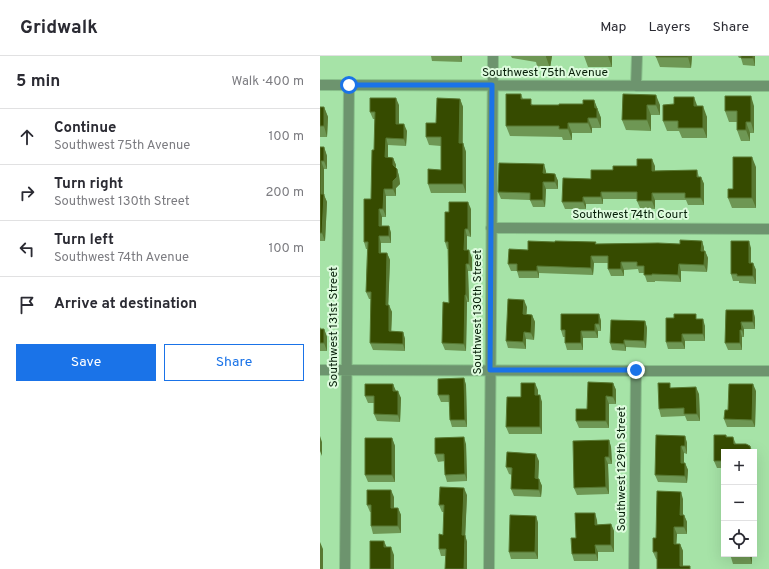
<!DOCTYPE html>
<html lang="en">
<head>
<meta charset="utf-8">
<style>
  body { margin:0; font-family:Overpass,sans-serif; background:#f7f7f7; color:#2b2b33 }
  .controls { position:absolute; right:12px; bottom:12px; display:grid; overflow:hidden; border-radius:0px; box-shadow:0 4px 16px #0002 }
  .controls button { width:36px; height:36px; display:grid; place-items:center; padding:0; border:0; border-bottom:1px solid #e1e1e2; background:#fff; color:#2b2b33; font:20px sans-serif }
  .stop { position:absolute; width:12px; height:12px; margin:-9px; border:3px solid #1a73e8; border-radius:50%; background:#fff }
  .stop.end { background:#1a73e8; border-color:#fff; box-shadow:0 1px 4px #0008 }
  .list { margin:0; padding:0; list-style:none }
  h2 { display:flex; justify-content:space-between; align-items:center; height:52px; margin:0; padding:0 16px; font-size:17px }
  h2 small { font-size:13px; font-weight:400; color:#7c7c81 }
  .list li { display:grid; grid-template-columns:26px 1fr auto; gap:12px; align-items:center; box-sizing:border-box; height:56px; padding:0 16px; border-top:1px solid #e1e1e2 }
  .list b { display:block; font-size:15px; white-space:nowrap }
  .list p { margin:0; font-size:13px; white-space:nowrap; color:#7c7c81 }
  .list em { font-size:13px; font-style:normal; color:#7c7c81 }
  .actions { display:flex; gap:8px; padding:12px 16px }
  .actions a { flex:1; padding:9px 0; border:1px solid #1a73e8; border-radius:0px; text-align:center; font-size:14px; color:#1a73e8 }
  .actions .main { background:#1a73e8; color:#fff }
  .icon { flex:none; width:22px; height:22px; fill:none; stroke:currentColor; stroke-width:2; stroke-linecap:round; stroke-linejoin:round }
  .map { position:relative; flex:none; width:449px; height:513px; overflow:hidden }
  header { display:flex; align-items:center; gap:24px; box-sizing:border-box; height:56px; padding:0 20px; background:#fff; border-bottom:1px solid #e1e1e2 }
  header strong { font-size:19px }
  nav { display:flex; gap:22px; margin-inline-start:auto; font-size:14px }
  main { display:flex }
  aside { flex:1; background:#fff }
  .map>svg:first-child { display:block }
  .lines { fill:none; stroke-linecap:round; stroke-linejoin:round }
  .street-casing { stroke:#89c08b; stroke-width:12 }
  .street { stroke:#6d946e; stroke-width:10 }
  .wall { fill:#6e9754 }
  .shaded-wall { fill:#587932 }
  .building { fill:#364b00; stroke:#587932 }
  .route { stroke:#1a73e8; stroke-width:5 }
  .labels { text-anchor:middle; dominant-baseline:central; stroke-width:4; stroke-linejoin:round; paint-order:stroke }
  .street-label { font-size:12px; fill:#071f09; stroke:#ddfbdd }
</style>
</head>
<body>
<header>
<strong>Gridwalk</strong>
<nav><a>Map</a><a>Layers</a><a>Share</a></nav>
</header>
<main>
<aside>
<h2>5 min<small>Walk · 400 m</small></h2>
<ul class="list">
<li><svg class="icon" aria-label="ahead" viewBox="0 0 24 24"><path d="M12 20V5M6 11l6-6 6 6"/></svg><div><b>Continue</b><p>Southwest 75th Avenue</p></div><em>100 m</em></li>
<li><svg class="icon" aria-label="right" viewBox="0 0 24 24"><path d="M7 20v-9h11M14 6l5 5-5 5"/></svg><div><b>Turn right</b><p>Southwest 130th Street</p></div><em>200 m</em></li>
<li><svg class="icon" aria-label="left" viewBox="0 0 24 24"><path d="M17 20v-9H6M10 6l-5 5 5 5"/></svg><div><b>Turn left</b><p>Southwest 74th Avenue</p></div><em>100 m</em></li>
<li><svg class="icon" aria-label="arrive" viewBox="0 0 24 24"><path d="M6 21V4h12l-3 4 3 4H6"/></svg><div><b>Arrive at destination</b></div></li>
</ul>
<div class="actions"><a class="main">Save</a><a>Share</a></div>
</aside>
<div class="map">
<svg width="449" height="513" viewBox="0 0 449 513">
  <rect width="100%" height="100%" fill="#a6e3a7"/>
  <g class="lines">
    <g class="street-casing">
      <path id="street" d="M0 29 449 30
        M316 30 317 0
        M171 172 449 173
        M0 314 449 315
        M25 513 29 29
        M169 513 173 0
        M314 513 316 314"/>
    </g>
    <use href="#street" class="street"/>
  </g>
  <path class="wall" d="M111 0H142V6L112 5Z
    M191 0H232L230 12 217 10 216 6 192 2Z
    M264 0H292V11H268Z
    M372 0 371 12 340 11 336 1Z
    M418 0H435V10L423 9 421 2H419Z
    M201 38 203 43 213 49H239L263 48 274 44 281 62V72H272V77H252V84H243L242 81 190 80 186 70Z
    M303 38 340 49V59H331V75L306 74 302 64Z
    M140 43 143 51V87L146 96V137H111L108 128 121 114V90L109 89 106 81 116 67Z
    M354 48 378 50 387 61V82H362L359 75H347L343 65Z
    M79 49V68L87 75 86 90 68 89V101L73 102 76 109V112L77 113 79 120 80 128 76 132V140H66V161H62V170H69L71 177V187H61V197H67L70 204 68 249 72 256 71 275 83 276 85 283V295L53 294 50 287 51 243H49L46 236 47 193H46L44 186 51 143 54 94 55 63H53L50 56Z
    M434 50V77H430V85H421L417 74V66H409L405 55Z
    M0 51H4L8 61 7 81H0Z
    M0 91H4L7 100V113H4V139L7 146 5 185H0Z
    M335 110V115L377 114 379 121H381L384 128V149H368L366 144H335V153L320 152 317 145V143H283V148H266V153H245L242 146 271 123 293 114Z
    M436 111V152H412L408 142 413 133Z
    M226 115V117L235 118 238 125V133H226L225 151H213L210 144 181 143 178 136Z
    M151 153V181L147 180V194L152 202V215H148L149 246H147L146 295 125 294 122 287 129 247V193H127L125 186 129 156Z
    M382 185 384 192V195H385L388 202 387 216 361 215V226L335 225V226H327L324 217H319L318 213 304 214V220H291L288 213V207H274L273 219 219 217V222H199L197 215H191L188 208 208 194 276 188H360Z
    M431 192V207H433L436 214V228L419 227V225H413L411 218Z
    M207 251 206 259H212L215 266 214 284 206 283V293L188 292 186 285Z
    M406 254H433L435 262V273H424V281H422V294H408L405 287Z
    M279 258 281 265V275H278V282H263V294H247L245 287V281H243L241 274Z
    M378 263 385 270V285H365V293H348L346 286Z
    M325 265 327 272 326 292 306 291V295L292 294 290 287Z
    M0 271 1 273H4L7 281V295H0Z
    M144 322 146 329 147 371H132L130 364 129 346H121L118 339Z
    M293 327 296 334V348H289V372H259L256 365Z
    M73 328 75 335 81 342 80 366 57 365 54 358V347H48L45 340Z
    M352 332 379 338 380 365H367L365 360 341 361 339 353Z
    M218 334V339L222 346V378H189L186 371 201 341Z
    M436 335 435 371H407L404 363 408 354Z
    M406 379 407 381H413L416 388 430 390 433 396H404V412H397L394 405Z
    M365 380 367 387V398L364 397V407H365L368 414 367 427 338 426 335 419Z
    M72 382 75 390V426H48L45 419Z
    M289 384 291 391 292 408H288L289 438 257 439 254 432Z
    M146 388 147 425 127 426 125 419V405L118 406 115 398Z
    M219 405 218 423H219L222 430 221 441 194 440 191 433 192 419 189 418 186 411Z
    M147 439 145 479 147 486 125 500H121L119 493 123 479 124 456H122L119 449Z
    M74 441V452H78L81 459V477L53 478 51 470V456H50L47 449Z
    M363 443V459H364L367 466V478H357L356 488H360L363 495V510L371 513 336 503 333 496 336 482Z
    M216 460 218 467V503H191L189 496Z
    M277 464V469L291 468 294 475V496H278V505H254L252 498 256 482Z
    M410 498H432V508H413Z"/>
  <path class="shaded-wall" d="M140 0H142V6Z
    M226 0H232L230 12 226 1Z
    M288 0H292V11Z
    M368 0H372L371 12 368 1Z
    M433 0H435V10L433 2Z
    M336 39 340 49V59L336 49Z
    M431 40 434 50V77L431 66Z
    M374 41 378 52 374 50Z
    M76 42 79 49V75L76 68Z
    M140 43 143 51 142 96 139 87Z
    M274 44 281 62V72L277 62 275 52Z
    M327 49 331 59V75L327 64Z
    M383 50 387 61V82L383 72Z
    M4 51 8 61 7 81 4 70Z
    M268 62 272 72V77L268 67Z
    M426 66 430 77V85L426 74Z
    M248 67 252 77V84L248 73Z
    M84 68 87 75 86 90 84 83Z
    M66 82 68 89V109L65 101Z
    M143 87 146 96V137L143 128Z
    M4 91 7 100V113L4 105Z
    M432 101 436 111V152L432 142Z
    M73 102 76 109 75 116 73 109Z
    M332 103 335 110V122L332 115Z
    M1 105 4 113V139L7 146 5 185 2 177Z
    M224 108 226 115V124L223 117Z
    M77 113 79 120 80 128 76 132V140L73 133V125Z
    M235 118 238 125V133L235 126Z
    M381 121 384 128V149L381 142Z
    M223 126 226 133 225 151 223 144Z
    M64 133 66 140V161L63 153Z
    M281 136 283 143V148L281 141Z
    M332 137 335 144V153L332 145Z
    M263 141 266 148V153L263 146Z
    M148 146 151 153V181L148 173Z
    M59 153 62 161 61 177 59 170Z
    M69 170 71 177V187L69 180Z
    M145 173 147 180V202L144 194Z
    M59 180 61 187V204L59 197Z
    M382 185 384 192V202L381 195Z
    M429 185 431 192V214L429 207Z
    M149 194 152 202V215L149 208Z
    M385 195 388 202 387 216 384 209Z
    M67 197 70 204 68 256 66 249Z
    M271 200 274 207 273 219 271 212Z
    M301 206 304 214V220L301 213Z
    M433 207 436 214V228L433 220Z
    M146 208 148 215 149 246 146 239Z
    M359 208 361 215V226L358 219Z
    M217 210 219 217V222L217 215Z
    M145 239 147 246 146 295 144 288Z
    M204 244 207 251 206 265 203 258Z
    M69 249 72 256 71 282 69 275Z
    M433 254 435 262V273L433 266Z
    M279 258 281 265V275L279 268Z
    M212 259 215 266 214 284 211 277Z
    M383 263 385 270V285L383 278Z
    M325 265 327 272 326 292 324 285Z
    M421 266 424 273V281L422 274Z
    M275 268 278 275V282L275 275Z
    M4 273 7 281V295L4 287Z
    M420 274 422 281V294L420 287Z
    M261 275 263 282V294L261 287Z
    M83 276 85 283V295L83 288Z
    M204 276 206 283V293L203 286Z
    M362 278 365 285V293L362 286Z
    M304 284 306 291V295L304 288Z
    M144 322 146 329 147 371 145 364Z
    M215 327 218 334V346L215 339Z
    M293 327 296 334V348L293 341Z
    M73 328 76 335H73Z
    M433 328 436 335 435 371 432 364Z
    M376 331 379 338 380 365 377 358Z
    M78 335 81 342 80 366 78 359Z
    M220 339 222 346V378L220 371Z
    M286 340 289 348V372L286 365Z
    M0 380 2 386V400L0 395Z
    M365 380 367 387V398L365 390Z
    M144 381 146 388 147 425 145 418Z
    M72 382 75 390V426L72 419Z
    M289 384 291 391 292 408 289 401Z
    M361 390 364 397V414L361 407Z
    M216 398 219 405 218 430 215 422Z
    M285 401 288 408 289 438 286 431Z
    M365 407 368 414 367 427 365 420Z
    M219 423 222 430 221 441 219 434Z
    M144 432 147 439 145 486 142 479Z
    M71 434 74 441V459L71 452Z
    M361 436 363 443V466L360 459Z
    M78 452 81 459V477L78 470Z
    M275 457 277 464 278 476 275 469Z
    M364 459 367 466V478L364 471Z
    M216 460 218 467V503L215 496Z
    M291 468 294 475V496L291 489Z
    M354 471 357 478 356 495 354 488Z
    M145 479 147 486V513H144Z
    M64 485 67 492 64 491Z
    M0 486 3 493V513H0Z
    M360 488 363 495V513L360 510Z
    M275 489 278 496V505L276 498Z
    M71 491 74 499V513H71Z
    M429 498H432V508Z"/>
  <path class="building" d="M336 0H368V1H336Z
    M421 0H433V2H421Z
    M186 38H201V43H211V49H239V48H263V44H274L275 52H277V62H268V67H248V73H239V70H186Z
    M303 38 336 39V49H327V64H302Z
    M405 40H431V66H426V74H417V55H405Z
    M354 41H374V50H383V72H358V65H343V49L354 48Z
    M50 42H76V68H84V83L66 82 65 101 73 102V109L77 113V121L73 125V133H64L63 153H59V170H69V180H59V197H67L66 249H69V275L83 276V288L50 287 51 236H46L48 186H44V143H51L52 94H54L55 56H50Z
    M117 42 140 43 139 87H143V128H108V113L121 114V81H106V67H116Z
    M0 51H4V70H0Z
    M0 91H4V105H1V138H4L2 177H0Z
    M413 101H432V142H408V133H413Z
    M317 103H332V115L377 114V121H381V142H365V137H332V145H317V136H281V141H263V146H242L243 122 271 123V114H293V110H317Z
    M179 107 224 108 223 117 235 118V126H223V144H210V137L178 136Z
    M129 146H148V173H145L144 194H149V208H146V239H145L144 288 122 287 123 246 129 247 128 186H125V156H129Z
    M360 184 382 185 381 195H385L384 209 359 208 358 219 332 218V219H324V210H317V206H301V213H288V200H271V212L217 210V215H197V208H188L189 193 208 194V185L235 186V185L276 186 275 188 338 187 360 188Z
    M411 185H429V207H433V220H417V218H411Z
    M188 243 204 244 203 258 212 259 211 277 204 276 203 286 186 285Z
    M406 254H433V266H421L422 274H420V287H405Z
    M241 258H279V268H275V275H261V287H245V274H241Z
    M354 258H376V263H383V278H362V286H346V262H354Z
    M291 264 325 265 324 285 304 284V288L290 287Z
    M0 273H4V287H0Z
    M144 322 145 364H130L129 339H118V323Z
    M268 326 293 327V341L286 340V365H256V353H267Z
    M201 327H215V339H220V371H186L187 341H201Z
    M338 327H350V332L376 331 377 358H364V352L339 353Z
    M45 328H73V335H78V359L54 358V340H45Z
    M409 328H433L432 364 404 363 405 354H408Z
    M336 379 365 380V390H361V407H365V420L335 419Z
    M394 379H406V381H413L414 388H426L430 390 431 396H404V405H394Z
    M144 381 145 418 125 419 124 398H115V382Z
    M45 382H72V419H45Z
    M289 384V401H285L286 431 254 432 253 385Z
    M187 396 216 398 215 422 219 423V434L191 433 192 412 186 411Z
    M120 431 144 432 142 479H145L144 513H125L126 493H119V478L123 479 124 449H119Z
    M47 434H71V452H78V470H51V449H47Z
    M337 435 361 436 360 459H364V471H354V488H360V510H370V513H337V496H333V482H336Z
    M255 457H275V469L291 468V489H275L276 498H252L251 482H256Z
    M190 459 216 460 215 496H189Z
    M50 485H64V491H71V513H50Z"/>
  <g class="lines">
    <path class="route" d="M29 29H172L170 314H316"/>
  </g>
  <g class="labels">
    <g class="street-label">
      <text x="225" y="17">Southwest 75th Avenue</text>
      <text x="310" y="159">Southwest 74th Court</text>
      <text transform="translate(158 256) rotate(-90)">Southwest 130th Street</text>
      <text transform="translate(14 271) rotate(-90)">Southwest 131st Street</text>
      <text transform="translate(302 413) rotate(-90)">Southwest 129th Street</text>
    </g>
  </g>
</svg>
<div class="controls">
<button>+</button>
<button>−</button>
<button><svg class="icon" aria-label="locate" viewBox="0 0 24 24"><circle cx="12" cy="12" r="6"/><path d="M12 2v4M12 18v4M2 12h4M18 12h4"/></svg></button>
</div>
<div class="stop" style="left:29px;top:29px"></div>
<div class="stop end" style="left:316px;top:314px"></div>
</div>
</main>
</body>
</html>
